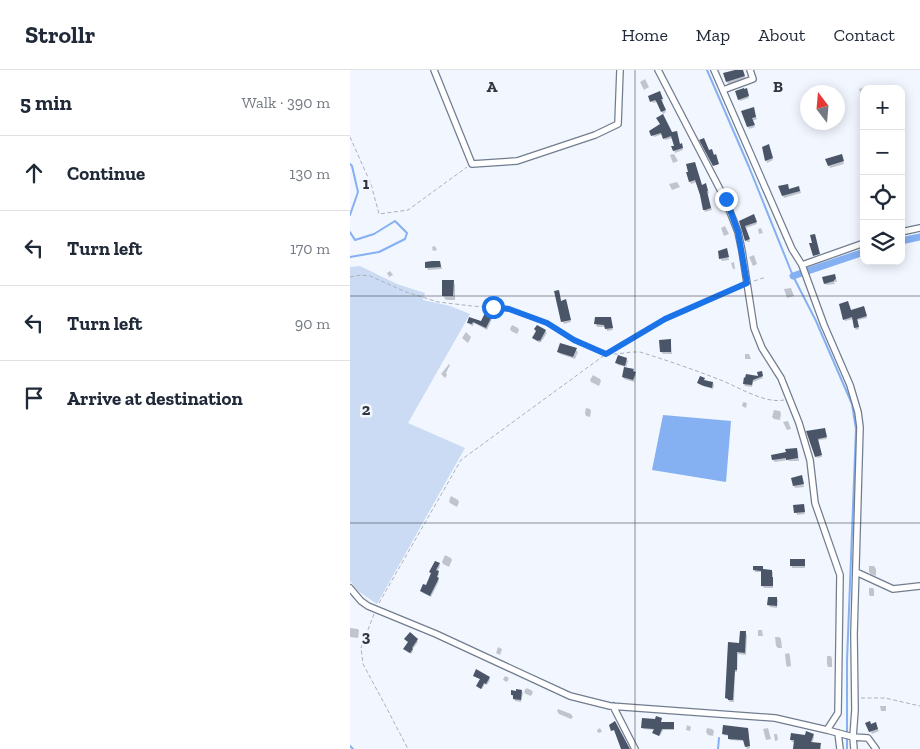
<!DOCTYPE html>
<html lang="en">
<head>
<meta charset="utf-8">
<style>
  body { margin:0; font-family:"Zilla Slab",serif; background:#f6f6f7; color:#1f2937 }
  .controls { position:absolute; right:15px; top:15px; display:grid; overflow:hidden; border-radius:10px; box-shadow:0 2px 12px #0003 }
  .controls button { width:45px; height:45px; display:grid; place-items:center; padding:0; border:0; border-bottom:1px solid #e0e1e3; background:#fff; color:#1f2937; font:25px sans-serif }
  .compass { position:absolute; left:450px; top:15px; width:45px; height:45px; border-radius:50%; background:#fff; box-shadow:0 2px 12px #0003; rotate:344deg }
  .stop { position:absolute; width:15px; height:15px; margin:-11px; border:4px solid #1a73e8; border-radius:50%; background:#fff }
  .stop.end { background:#1a73e8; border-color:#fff; box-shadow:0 1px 5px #0008 }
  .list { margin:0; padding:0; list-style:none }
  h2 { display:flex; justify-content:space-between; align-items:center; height:65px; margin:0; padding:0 20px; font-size:21px }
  h2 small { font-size:16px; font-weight:400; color:#747a83 }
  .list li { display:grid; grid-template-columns:32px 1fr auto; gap:15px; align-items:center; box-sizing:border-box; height:75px; padding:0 20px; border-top:1px solid #e0e1e3 }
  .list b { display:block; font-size:19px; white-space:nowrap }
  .list em { font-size:16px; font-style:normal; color:#747a83 }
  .icon { flex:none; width:28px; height:28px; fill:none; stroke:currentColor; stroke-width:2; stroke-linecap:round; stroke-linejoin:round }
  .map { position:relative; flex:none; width:570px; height:679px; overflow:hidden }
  header { display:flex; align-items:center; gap:30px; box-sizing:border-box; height:70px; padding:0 25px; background:#fff; border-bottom:1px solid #e0e1e3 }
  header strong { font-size:24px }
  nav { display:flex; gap:28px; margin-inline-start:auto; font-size:18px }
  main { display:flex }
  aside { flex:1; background:#fff }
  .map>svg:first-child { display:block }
  .green { fill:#ccdbf4 }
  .water { fill:#85b0f2 }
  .shadow { fill:#0003 }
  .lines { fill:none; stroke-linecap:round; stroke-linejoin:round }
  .stream { stroke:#85b0f2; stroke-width:2 }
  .canal { stroke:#85b0f2; stroke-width:7 }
  .building { fill:#4a5567 }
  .minor-casing { stroke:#717d8f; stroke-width:8 }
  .path { stroke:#abb0b9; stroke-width:1; stroke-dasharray:4 2.5; stroke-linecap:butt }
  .minor { stroke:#fff; stroke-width:5.5 }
  .route { stroke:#1a73e8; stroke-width:6 }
  .grid { fill:none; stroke:#31363e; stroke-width:1; stroke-opacity:0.55 }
  .grid-label { font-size:16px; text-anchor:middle; font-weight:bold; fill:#31363e; stroke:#f1f6ff; stroke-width:5; stroke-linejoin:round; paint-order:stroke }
</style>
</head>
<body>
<header>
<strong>Strollr</strong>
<nav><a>Home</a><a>Map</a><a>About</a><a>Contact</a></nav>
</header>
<main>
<aside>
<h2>5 min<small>Walk · 390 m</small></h2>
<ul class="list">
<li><svg class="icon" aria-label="ahead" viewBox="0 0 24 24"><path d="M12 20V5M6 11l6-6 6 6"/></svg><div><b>Continue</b></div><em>130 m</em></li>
<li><svg class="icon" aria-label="left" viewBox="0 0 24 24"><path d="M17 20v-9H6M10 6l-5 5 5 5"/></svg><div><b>Turn left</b></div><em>170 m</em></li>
<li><svg class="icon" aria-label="left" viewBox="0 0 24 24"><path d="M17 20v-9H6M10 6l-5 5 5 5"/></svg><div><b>Turn left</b></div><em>90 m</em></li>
<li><svg class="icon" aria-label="arrive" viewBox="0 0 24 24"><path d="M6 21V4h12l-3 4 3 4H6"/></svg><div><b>Arrive at destination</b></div></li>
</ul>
</aside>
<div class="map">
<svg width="570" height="679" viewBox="0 0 570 679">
  <rect width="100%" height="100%" fill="#f1f6ff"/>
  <path class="green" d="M10 196 47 214 75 223 73 230 100 236 120 244 58 353 115 378 27 534 8 521 0 511V197Z"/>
  <path class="water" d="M313 345 381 351 376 412 302 400Z"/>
  <path class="shadow" d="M389 0H392L396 10 379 16 377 12Z
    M295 9 299 17 294 20 290 12Z
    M515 17 516 19H514L513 31 509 19Z
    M309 22 313 31 311 32 316 42 313 44 308 33 307 32 303 33 300 27Z
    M397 22 399 28 390 31 389 29Z
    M404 41 407 49 402 51 405 57 399 59 393 42Z
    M300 61 321 63 332 77 333 80 325 83 323 77 325 76 323 68 315 70 313 64 304 67Z
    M419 78 423 90 417 93 416 90Z
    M324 84 328 91 323 93 320 85Z
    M492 88 494 94 480 98 477 90Z
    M340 103 352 116 357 117 359 123 357 124 362 140 355 142 354 139 347 112 341 114 340 112Z
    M327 112 330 117 322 120 319 114Z
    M438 117 439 120 450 119 451 123 434 128 433 126Z
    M404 147 407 154 396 158 400 172H397L390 151Z
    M375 156 379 164 374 166 371 158Z
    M411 158 413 163 409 164 408 159Z
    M85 176 87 180 83 181 82 177Z
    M377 180 379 190 372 191 370 188Z
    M404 185 407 194 403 196 399 187Z
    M90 192 92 199 78 200 76 193Z
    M384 192 385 199H383L381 193Z
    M40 201 43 205 39 207 37 203Z
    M485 205 487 212H484L485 214 476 215 475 213Z
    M103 211 105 215V230H96L93 226Z
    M441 218 444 226 437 228 434 219Z
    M206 222H209L210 224 211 232 217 233 221 252 214 254 213 252Z
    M491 235 501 241 514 239 517 248 508 250 509 259 506 260 505 258 503 249 495 251Z
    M141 247 142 249 137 260 124 253 123 256 120 255 119 253 120 249 132 252Z
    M246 248H260L263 260 257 261 256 257H247L246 254Z
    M162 255 168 258 169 260 167 264 161 261 160 259Z
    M195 261 197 263 191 272H190V273L185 270 184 268Z
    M116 262 121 267 118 273 112 268Z
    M320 270 321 273 322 284H313L311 282 310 271Z
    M226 280 228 282 225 289 210 284 208 282Z
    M395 284H399L401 289H395Z
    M276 289 278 291 276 298 283 300 286 305 284 312 274 309 273 307 276 297 268 295 267 293Z
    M99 294 100 295 96 303 97 305 95 308 91 304Z
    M412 304 413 308 403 312 402 317 395 316 394 314 409 307Z
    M243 305 250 309 251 311 249 316 241 312 240 310Z
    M354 309 355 311 363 313 364 315 363 319 350 315 349 313Z
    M393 332 397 333 396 338 392 336Z
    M236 338 240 339 241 341 240 347 236 346 235 343Z
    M424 340 430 341 431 344 430 350 424 349 422 347Z
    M438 351 441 359 437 360 433 352Z
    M475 361 477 369 468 370 472 387 467 388 458 362Z
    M447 379 448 382 449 391H439L438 390 425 392 423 390Z
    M452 407 454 417 445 418 442 409Z
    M101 426 108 430 109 432 107 437 100 433 99 431Z
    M444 436 454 437 455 444 447 445Z
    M95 485 101 488 102 490 99 497 93 494 92 492Z
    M454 491 455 493V498H442L441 495Z
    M89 494 90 496 87 502 89 504 87 509 89 511 81 527 73 523 72 521 76 517Z
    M519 496H524L526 499V506L521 504 519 502Z
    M404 497H412L413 499 422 501 423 503V518H414L412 516V502H405Z
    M519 518H523L524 520V526H520L519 524Z
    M426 528 428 530 427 538 420 537 418 535Z
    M0 558 8 559 9 561 8 568 0 567Z
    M408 560H412L413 566H408Z
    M395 562 397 565 396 585 388 584 387 602H385L384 632H380L377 628 380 574H390Z
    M425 567H429L431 569 432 578H428L426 576Z
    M56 569 67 570 68 572 62 580 63 581 61 584 56 581 59 573Z
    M148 577 152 579 150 585 146 583Z
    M439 583 440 586 441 596 437 597 436 594 435 584Z
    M477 586H481L482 589V597H478L477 594Z
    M124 606 139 608 140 610 137 615 135 614 132 619 127 616 131 610Z
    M155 606 159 608 157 612 153 610Z
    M176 618 181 620 183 622 181 626 176 624 174 622Z
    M171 621 173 623 171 632 165 631 162 625Z
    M530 636H536V641H531Z
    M208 639 221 644 223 647 221 649 209 644 207 641Z
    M311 649V653L324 655V660H313L310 666 305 664V660L293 659 292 657Z
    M525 653 529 661 522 664 517 654 521 655Z
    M337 655 341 657 340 661 336 660Z
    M250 658 252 662 248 663 247 660Z
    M357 658 362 659 364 661 363 666 358 665 356 662Z
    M418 658 421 669 416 670 413 659Z
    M398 660 400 678 397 679 394 671 380 670 379 666 374 665 373 664Z
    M424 664H427L428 670 425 671Z
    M463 665 464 667 462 674 470 675 471 679H444L445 672H442L441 670Z"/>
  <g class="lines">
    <path class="stream" d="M357 0 399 97 443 206 466 251 502 334 506 359 497 591V679
      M0 94 2 96 8 122 0 145
      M0 162 5 170 24 164 45 151 57 163 55 169 29 182 0 187
      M0 676 3 679
      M368 679 369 668"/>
    <path class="canal" d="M551 171 570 167
      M443 206 514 182"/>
  </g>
  <path class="building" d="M385 0H393L395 6 376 12 373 3Z
    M394 18V19L397 18 399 26 388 30 385 21Z
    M310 21 313 29H311L316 40 311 42 306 31 305 30 300 32 298 26Z
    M404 37 406 47 402 48 405 55 397 57 391 41Z
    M313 44 322 62 327 61 330 74 332 73 333 78 323 81 321 76H324L321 66 313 69 311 63 301 66 299 61 310 54 306 48Z
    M354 68 359 80 362 79 364 85 366 84 369 94 363 96 349 70Z
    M419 74 423 88 415 91 412 77Z
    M492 84 494 91 478 96 475 89Z
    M345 92 352 115 356 113 358 121H357L361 138 355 140H353L350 125 345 110 339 112 336 102H338L336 94Z
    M438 114 439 119 449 116 450 121 432 126 428 116Z
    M404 144 407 152 395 156 400 169 395 171 389 151Z
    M465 164 470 184 463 186 459 173H462L460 165Z
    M377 178 379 187 369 189 368 181Z
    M82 191H90L91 197 75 198V192Z
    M485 204 486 209 484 210V211L474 214 472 207Z
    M92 210H104L103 226H92Z
    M209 220 211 231 216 229 221 250 211 252 204 221Z
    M498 231 501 240 514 236 517 246 507 249 509 257 504 258 502 247 493 250 489 234Z
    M135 243 142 246 136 258 123 252 122 254 117 253 119 247 131 251Z
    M245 247H261L263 258 255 259 254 255 244 254Z
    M187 255 196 260 190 271 189 270 188 271 182 268 186 261 184 259Z
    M321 269V282H310L309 270Z
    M210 273 227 278 223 287 207 282Z
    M268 285 277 288 275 296 265 293Z
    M274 297 284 299 283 301 286 302 283 310 272 307Z
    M412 301 413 306 403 310 402 315 393 314 394 307 395 308 396 304 408 306 407 302Z
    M350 306 355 308 354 310 363 312 362 318 354 316 347 313Z
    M475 358 477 367 468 369 472 385 465 387 456 361Z
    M447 378 448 388 436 390V388L422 390 421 385 436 382 435 379Z
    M452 405 454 414 443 416 441 408Z
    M454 434 455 442 444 443 443 435Z
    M440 489H455V496H440Z
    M85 491 90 493 86 500 89 501 87 507 89 508 80 526 70 521 73 514 76 515 81 503 79 502Z
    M403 496H413V499L422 500V507H423V516H411V501L403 500Z
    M418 527H427V536L417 535Z
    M390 561H396L395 583 387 582V600H385L383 630H378V629L375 628 378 572 389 573Z
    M60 562 68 569 62 578 63 579 60 583 53 579 58 572 54 569Z
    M126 599 140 607 136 614 134 613 131 619 126 616 130 609 123 606Z
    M166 619 172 620 171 630 163 629V625H161V620L166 621Z
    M306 646 312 648 311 652H324V659H312L309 666 302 663 304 659 291 658 292 648 305 649Z
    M265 651 280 679H271L264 660 261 661 259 655Z
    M520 651 521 654 526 652 528 659 519 662 515 653Z
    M373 655 398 658 400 676 395 677 393 670 378 669V665L372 664Z
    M456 661 464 664 461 672 471 673 470 679H443L444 670H440L441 663 455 665Z"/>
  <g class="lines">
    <g class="minor-casing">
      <path id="minor" d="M84 0 122 94 167 91 245 65 268 54 270 0
        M308 0 375 129 388 162 392 181 404 258 412 278 431 308 449 353 460 390 465 433 490 505 488 643 477 660
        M364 0 442 179 452 195 474 255 500 315 508 342 510 357 504 564 505 640 503 667 504 679
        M373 20 403 9 400 0
        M551 162 570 158
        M452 195 514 173
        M506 502 543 519 570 516
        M0 518 11 531 18 536 86 564 220 626 260 636 425 648 477 660 503 667 518 668 526 679
        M263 636 285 679
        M488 663 490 679"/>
    </g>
    <path class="path" d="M0 67 21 114 29 144 58 140 117 97
      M0 207 11 205 20 206 56 222 88 232 122 236 159 239 197 253 224 270 256 284H267L282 282H290C316 290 342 299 368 309 387 316 414 334 434 330
      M404 211 416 207
      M29 533 111 390 256 284 315 249 391 216
      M24 544 11 578 13 594 34 633 58 679
      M511 628H535L570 636"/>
    <use href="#minor" class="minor"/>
  </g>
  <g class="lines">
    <path class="route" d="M143 237 159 239 197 253 224 270 256 284 315 249 397 213 388 162 376 129"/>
  </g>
  <path class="grid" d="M285 0V679M0 226H570M0 453H570"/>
  <g class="grid-label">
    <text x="142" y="22">A</text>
    <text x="428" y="22">B</text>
    <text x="16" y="119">1</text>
    <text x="16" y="345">2</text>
    <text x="16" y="572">3</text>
  </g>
</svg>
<div class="controls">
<button>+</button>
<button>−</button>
<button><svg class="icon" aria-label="locate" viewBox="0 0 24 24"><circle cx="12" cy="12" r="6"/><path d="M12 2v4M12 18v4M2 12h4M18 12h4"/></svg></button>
<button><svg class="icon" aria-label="layers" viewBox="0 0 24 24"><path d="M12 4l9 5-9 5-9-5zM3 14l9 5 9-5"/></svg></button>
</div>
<svg class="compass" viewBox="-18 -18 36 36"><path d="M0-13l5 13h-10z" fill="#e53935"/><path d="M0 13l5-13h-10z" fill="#747a83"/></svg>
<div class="stop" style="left:143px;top:237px"></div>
<div class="stop end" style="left:376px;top:129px"></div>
</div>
</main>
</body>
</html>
